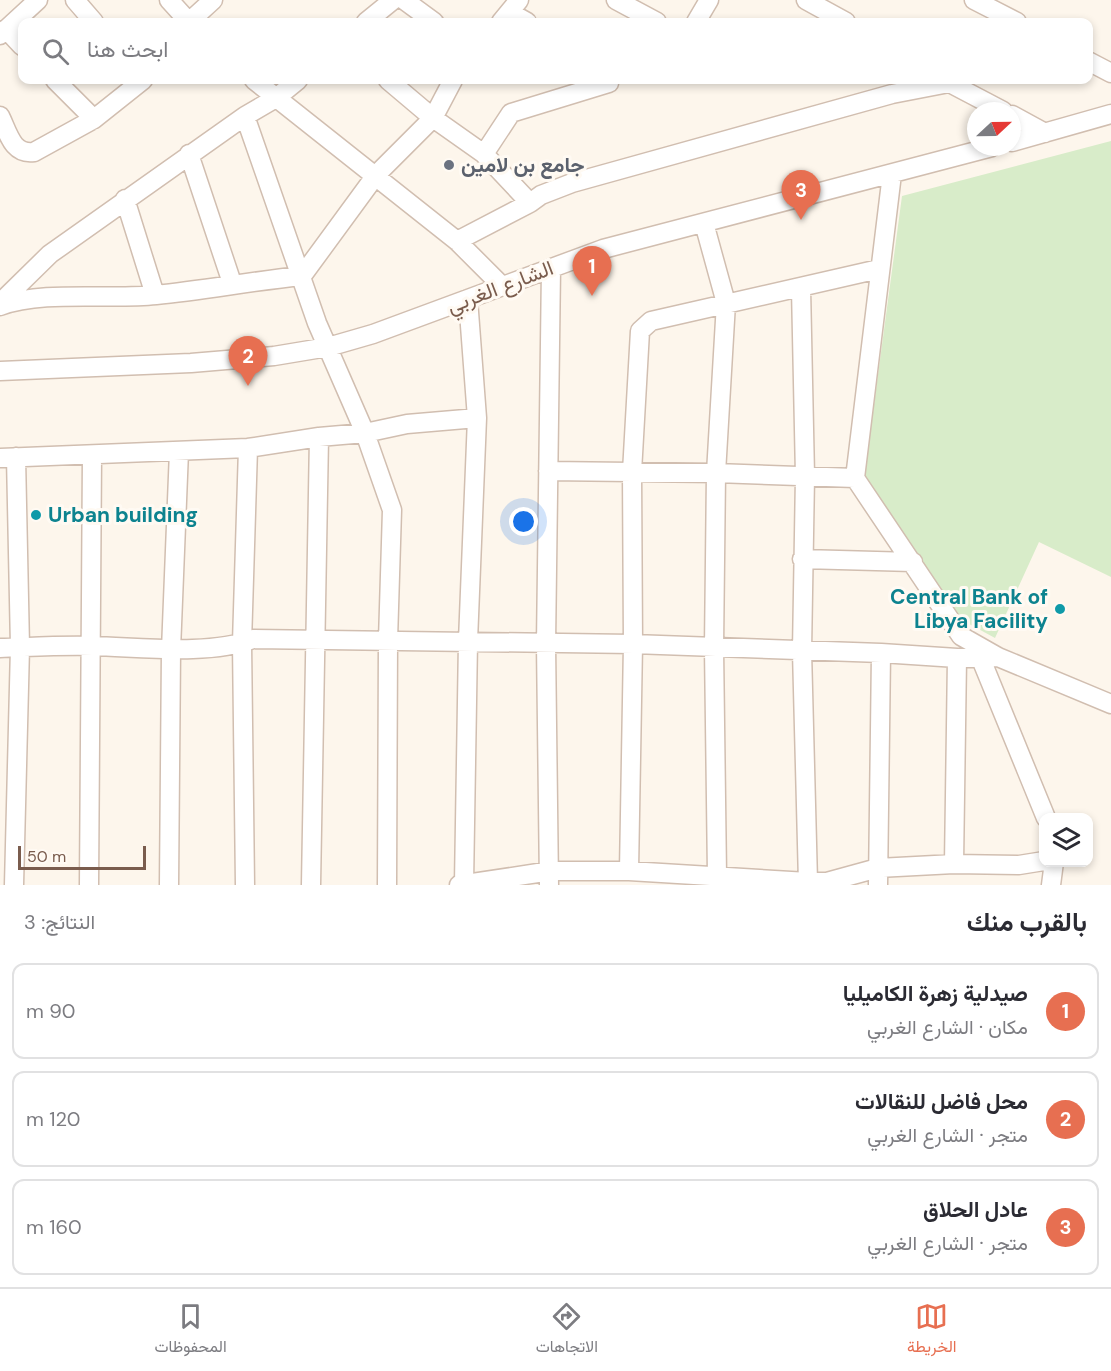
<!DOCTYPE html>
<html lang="ar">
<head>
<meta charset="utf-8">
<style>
  body { margin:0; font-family:"DM Sans",Vazirmatn,sans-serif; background:#f7f7f7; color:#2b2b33; direction:rtl }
  .controls { position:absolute; right:18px; bottom:18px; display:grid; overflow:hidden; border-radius:12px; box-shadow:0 3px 9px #0003 }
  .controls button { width:54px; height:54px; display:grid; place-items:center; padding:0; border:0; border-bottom:2px solid #e1e1e2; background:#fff; color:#2b2b33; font:30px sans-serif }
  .compass { position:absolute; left:967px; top:102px; width:54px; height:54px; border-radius:50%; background:#fff; box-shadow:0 3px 9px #0003; rotate:68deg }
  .scale { position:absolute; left:18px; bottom:15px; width:128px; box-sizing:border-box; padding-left:6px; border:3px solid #7a5c4d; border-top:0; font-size:16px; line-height:21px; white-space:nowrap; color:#7a5c4d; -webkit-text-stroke:4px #fffaf3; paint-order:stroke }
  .you { position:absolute; left:524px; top:522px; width:21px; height:21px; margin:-15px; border:4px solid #fff; border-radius:50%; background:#1a73e8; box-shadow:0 0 0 9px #1a73e833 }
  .badge { display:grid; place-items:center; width:39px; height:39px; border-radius:50%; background:#e76f51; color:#fff; font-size:20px; font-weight:700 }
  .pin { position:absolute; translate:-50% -50px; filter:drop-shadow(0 2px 3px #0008) }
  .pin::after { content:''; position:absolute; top:32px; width:21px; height:18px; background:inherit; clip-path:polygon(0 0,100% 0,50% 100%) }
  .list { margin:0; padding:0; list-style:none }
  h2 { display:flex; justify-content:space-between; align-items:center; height:78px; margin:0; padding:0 24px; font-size:26px }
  h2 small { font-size:20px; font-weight:400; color:#7c7c81 }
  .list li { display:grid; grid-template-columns:39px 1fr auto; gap:18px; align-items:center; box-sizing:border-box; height:96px; margin:0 12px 12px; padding:0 12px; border:2px solid #e1e1e2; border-radius:12px }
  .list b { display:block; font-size:22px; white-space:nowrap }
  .list p { margin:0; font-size:20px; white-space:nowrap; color:#7c7c81 }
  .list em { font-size:20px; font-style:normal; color:#7c7c81 }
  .icon { flex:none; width:33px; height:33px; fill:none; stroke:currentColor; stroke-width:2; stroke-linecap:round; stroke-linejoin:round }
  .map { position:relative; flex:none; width:1111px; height:885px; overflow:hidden; direction:ltr }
  .search { position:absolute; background:#fff; box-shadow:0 3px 9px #0003; left:18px; right:18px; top:18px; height:66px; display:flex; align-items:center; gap:15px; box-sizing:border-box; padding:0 21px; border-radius:12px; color:#7c7c81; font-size:22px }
  .sheet { height:402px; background:#fff }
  nav { display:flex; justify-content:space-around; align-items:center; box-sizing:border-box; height:84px; border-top:2px solid #e1e1e2; background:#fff; font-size:16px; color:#7c7c81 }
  nav a { display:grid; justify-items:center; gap:3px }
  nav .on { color:#e76f51 }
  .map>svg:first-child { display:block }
  .green { fill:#d8ecc9 }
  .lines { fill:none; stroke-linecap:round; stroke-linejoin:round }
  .minor-casing { stroke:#d1beb0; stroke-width:21 }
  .minor { stroke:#fff; stroke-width:18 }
  .worship-dot { fill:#6b7280; stroke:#fffaf3; stroke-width:2 }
  .culture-dot { fill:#0f9aa8; stroke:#fffaf3; stroke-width:2 }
  .labels { text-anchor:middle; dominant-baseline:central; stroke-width:6; stroke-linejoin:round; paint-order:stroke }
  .worship-label { font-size:21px; font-weight:bold; fill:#5b616d; stroke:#fffaf3; text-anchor:start }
  .street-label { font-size:21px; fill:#7a5c4d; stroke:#fffaf3 }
  .culture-label { font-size:21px; font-weight:bold; fill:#0d838f; stroke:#fffaf3; text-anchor:start }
</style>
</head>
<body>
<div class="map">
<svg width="1111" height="885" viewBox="0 0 1111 885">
  <rect width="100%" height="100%" fill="#fdf6ec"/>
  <path class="green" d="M1111 141V577L1039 542 995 638 960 619 864 479 902 196Z"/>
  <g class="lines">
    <g class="minor-casing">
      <path id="minor" d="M75 0 94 22
        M169 0 189 22
        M404 0 434 22
        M616 0 657 22
        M806 0 846 22
        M974 0 1017 22
        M511 13 527 22
        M189 22 213 0
        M366 22 393 0
        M501 22 519 0
        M696 22 709 0
        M6 29 22 46
        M0 35 38 0
        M1088 61 1111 73
        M55 80 94 119
        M254 80 457 241 502 286
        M388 80 433 118 484 154 511 113 609 83
        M944 80 1003 111
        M1012 115 1045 133
        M0 116C8 132 12 155 34 152L94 119 143 80
        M245 116 276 98 298 80
        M1012 142 1111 114
        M189 154 232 283
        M484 154 530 203 541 195 572 183 892 94 949 83
        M892 174 855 478 961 636 998 657 1111 704
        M125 199 155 295
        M704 223 726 303 716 473 714 648 717 875
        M457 241 530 203
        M0 303 50 254 245 116 317 323 365 433 392 510 388 640 387 885
        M0 306C43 290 109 300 156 295 205 290 253 281 302 276L376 175 433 118 453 80
        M0 371 191 363 274 356 328 347 373 334 603 249 992 147
        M0 458 248 448 319 437 365 433 407 424 477 418
        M548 471 716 473 855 478
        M802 559 913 562
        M0 648C31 647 62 645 93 646 140 647 209 656 253 639L633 644 881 653 957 658 998 657
        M981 659 1046 818
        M954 864 957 658
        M629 871 633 644 632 472 640 331 651 321 879 269
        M808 882H827L878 868 954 864 1019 865 1044 861
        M464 884 468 641 477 418 468 299
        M14 885 20 647 16 457
        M89 885 92 455
        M169 885 171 650 179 451
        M245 885 242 643 248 448
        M311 885 319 437
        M459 885 551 871H629L808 882 802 651 805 476 801 288
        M549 885 546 644 551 268
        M878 885 881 653
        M1051 885 1054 862"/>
    </g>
    <use href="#minor" class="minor"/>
  </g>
  <circle class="worship-dot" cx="449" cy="165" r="6"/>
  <g class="culture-dot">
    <circle cx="36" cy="515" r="6"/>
    <circle cx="1060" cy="609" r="6"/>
  </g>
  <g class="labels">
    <g class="worship-label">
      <text x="461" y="165">جامع بن لامين</text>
    </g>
    <g class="street-label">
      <text transform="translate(500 287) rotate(-21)">الشارع الغربي</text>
    </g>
    <g class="culture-label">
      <text x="48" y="515">Urban building</text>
      <text x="1048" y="597" text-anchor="end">Central Bank of<tspan x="1048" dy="24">Libya Facility</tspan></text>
    </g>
  </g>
</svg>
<div class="controls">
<button><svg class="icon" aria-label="layers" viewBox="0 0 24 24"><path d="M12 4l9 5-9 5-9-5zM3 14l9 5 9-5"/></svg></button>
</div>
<svg class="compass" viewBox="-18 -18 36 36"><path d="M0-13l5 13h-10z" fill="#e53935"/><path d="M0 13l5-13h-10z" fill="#7c7c81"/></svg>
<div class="scale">50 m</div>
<div class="you"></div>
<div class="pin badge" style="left:592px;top:296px">1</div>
<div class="pin badge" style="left:248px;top:386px">2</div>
<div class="pin badge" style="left:801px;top:220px">3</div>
<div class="search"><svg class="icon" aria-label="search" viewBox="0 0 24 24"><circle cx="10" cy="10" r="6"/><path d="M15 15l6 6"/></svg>ابحث هنا</div>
</div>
<section class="sheet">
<h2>بالقرب منك<small>النتائج: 3</small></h2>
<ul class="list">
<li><span class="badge">1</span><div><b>صيدلية زهرة الكاميليا</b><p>مكان · الشارع الغربي</p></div><em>90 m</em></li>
<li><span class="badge">2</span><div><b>محل فاضل للنقالات</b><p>متجر · الشارع الغربي</p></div><em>120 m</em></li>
<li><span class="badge">3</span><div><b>عادل الحلاق</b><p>متجر · الشارع الغربي</p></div><em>160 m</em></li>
</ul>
</section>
<nav>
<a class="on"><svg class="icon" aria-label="map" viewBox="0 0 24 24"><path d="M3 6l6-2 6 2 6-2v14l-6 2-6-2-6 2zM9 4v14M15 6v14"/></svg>الخريطة</a>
<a><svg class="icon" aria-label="directions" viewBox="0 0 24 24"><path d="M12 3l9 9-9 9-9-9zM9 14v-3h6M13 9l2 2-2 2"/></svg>الاتجاهات</a>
<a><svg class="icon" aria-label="saved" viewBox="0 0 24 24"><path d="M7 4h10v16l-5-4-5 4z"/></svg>المحفوظات</a>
</nav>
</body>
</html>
